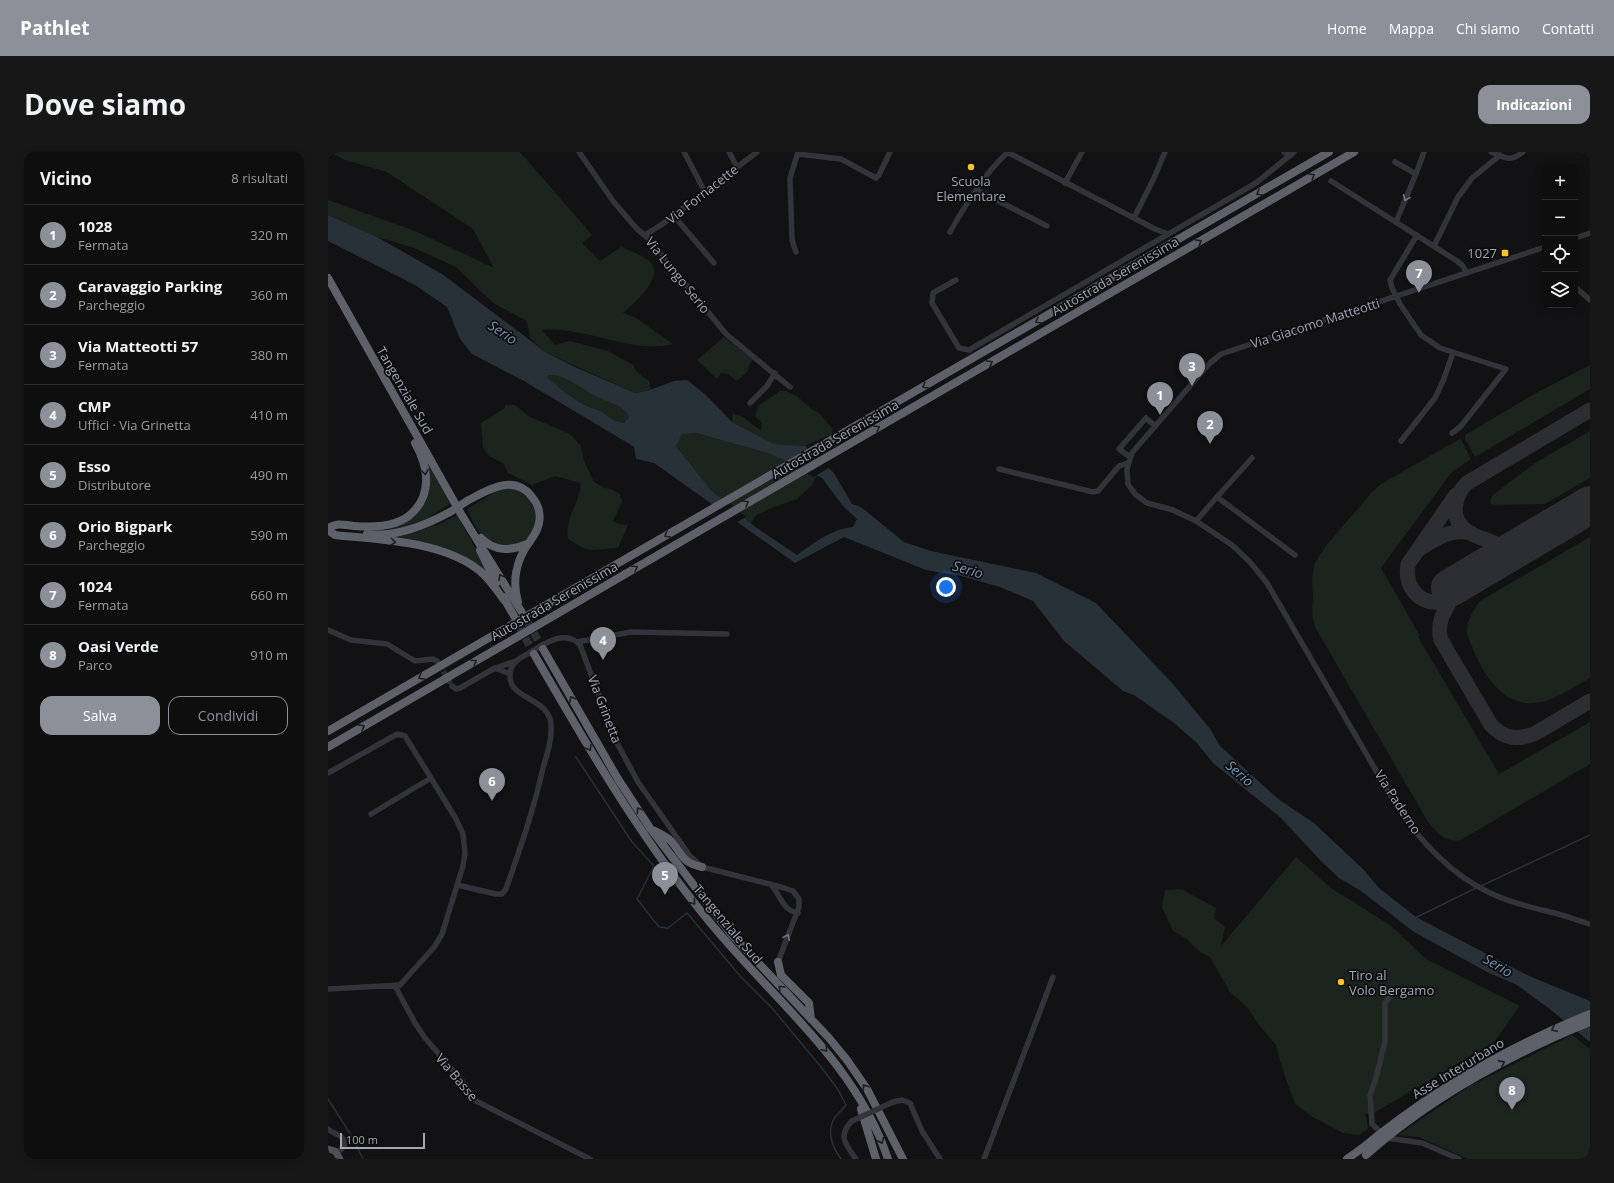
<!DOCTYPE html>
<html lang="it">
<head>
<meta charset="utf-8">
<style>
  body { margin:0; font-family:"Open Sans",sans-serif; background:#171718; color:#f1f3f6 }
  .controls { position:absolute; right:12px; top:12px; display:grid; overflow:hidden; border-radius:8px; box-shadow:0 2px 10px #0003 }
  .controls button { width:36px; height:36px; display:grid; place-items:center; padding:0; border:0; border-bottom:1px solid #2e2e2f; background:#0e0e0f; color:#f1f3f6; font:20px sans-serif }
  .scale { position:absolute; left:12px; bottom:10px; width:85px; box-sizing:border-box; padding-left:4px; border:2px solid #a3a7b5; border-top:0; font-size:11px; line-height:14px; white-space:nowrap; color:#a3a7b5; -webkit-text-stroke:3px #0d0d0f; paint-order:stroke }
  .you { position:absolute; left:618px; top:435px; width:14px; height:14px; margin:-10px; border:3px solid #fff; border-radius:50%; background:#1a73e8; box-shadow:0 0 0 6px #1a73e833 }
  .badge { display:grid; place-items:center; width:26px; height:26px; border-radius:50%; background:#8c9099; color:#fff; font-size:13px; font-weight:700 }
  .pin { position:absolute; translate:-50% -33px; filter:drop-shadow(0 1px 2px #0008) }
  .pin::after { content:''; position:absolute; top:21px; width:14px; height:12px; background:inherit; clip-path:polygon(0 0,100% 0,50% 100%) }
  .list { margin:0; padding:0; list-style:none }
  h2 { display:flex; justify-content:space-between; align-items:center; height:52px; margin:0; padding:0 16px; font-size:17px }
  h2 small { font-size:13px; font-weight:400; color:#9b9c9e }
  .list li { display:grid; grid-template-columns:26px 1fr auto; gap:12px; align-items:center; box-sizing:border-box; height:60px; padding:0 16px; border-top:1px solid #2e2e2f }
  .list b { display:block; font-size:15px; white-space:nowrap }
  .list p { margin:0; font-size:13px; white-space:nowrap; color:#9b9c9e }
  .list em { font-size:13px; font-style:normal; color:#9b9c9e }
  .actions { display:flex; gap:8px; padding:12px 16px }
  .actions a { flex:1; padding:9px 0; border:1px solid #8c9099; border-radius:12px; text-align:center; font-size:14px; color:#8c9099 }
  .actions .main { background:#8c9099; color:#fff }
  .icon { flex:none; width:22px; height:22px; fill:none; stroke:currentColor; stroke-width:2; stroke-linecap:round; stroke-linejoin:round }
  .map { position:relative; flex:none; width:1262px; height:1007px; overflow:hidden; border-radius:12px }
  header { display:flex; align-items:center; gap:24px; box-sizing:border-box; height:56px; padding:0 20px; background:#8c9099; color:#fff }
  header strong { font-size:19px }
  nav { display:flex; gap:22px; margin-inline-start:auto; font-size:14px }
  .intro { display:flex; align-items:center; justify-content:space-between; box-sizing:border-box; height:96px; padding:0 24px }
  h1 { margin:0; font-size:28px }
  .button { padding:10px 18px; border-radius:12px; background:#8c9099; color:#fff; font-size:14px; font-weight:700 }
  main { display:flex; gap:24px; padding:0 24px }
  aside { flex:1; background:#0e0e0f; border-radius:12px; box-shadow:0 2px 10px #0003 }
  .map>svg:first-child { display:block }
  .green { fill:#1c241e }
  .water { fill:#283038; fill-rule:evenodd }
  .pier { fill:#121214 }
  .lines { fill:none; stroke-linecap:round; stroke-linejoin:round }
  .stream { stroke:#283038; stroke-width:1.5 }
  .taxiway { stroke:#2d2e32; stroke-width:15 }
  .runway { stroke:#2d2e32; stroke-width:38 }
  .minor-tunnel { stroke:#2f3034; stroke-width:5.5; stroke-dasharray:5.5 3; stroke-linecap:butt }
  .highway-tunnel { stroke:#2f3034; stroke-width:8; stroke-dasharray:8 4; stroke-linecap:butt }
  .minor { stroke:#333439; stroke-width:5.5 }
  .major { stroke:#4f5058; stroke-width:7 }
  .highway { stroke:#5f616a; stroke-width:8 }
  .minor-bridge { stroke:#333439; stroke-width:5.5 }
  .highway-bridge { stroke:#5f616a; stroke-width:8 }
  .oneway { stroke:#1d1e21 }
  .oneway2 { stroke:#71737d }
  .poi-dot { fill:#fac424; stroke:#0d0d0f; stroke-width:1.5 }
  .labels { text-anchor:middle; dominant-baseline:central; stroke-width:3.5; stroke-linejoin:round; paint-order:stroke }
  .poi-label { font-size:13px; fill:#a3a7b5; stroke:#0d0d0f }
  .street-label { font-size:13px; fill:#a3a7b5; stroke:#0d0d0f }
  .water-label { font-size:14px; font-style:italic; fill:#7892b3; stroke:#0d0d0f }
</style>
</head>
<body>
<header>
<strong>Pathlet</strong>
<nav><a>Home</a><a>Mappa</a><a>Chi siamo</a><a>Contatti</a></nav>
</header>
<div class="intro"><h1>Dove siamo</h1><a class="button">Indicazioni</a></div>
<main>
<aside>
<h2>Vicino<small>8 risultati</small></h2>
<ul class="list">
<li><span class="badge">1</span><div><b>1028</b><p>Fermata</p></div><em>320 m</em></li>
<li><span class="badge">2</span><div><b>Caravaggio Parking</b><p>Parcheggio</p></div><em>360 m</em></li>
<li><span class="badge">3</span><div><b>Via Matteotti 57</b><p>Fermata</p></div><em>380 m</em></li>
<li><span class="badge">4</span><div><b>CMP</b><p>Uffici · Via Grinetta</p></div><em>410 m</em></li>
<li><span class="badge">5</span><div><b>Esso</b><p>Distributore</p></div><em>490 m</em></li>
<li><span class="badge">6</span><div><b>Orio Bigpark</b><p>Parcheggio</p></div><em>590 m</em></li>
<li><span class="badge">7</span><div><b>1024</b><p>Fermata</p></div><em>660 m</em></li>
<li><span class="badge">8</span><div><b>Oasi Verde</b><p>Parco</p></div><em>910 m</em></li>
</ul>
<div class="actions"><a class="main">Salva</a><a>Condividi</a></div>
</aside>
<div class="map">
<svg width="1262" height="1007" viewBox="0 0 1262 1007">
  <rect width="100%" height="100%" fill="#121214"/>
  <path class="green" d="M1 0H192L264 83 254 91 272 109 293 95C302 99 316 103 323 111 336 126 305 152 295 161L308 166 345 192C306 203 256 174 214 178L227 193 242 189 280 199 305 213 308 219 321 229 323 238 307 241 219 201 202 186 199 169 165 151 128 115 86 96 49 85 0 63V48L87 79 166 116 145 77 59 20 17 8Z
    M396 185 424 207 419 220 409 229 400 222 393 221 389 227 369 208Z
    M1262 213V237L1147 305 1146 303 1137 287V283L1210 240Z
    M221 223C241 223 254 237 270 245 280 250 296 253 301 265L296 271 285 268 273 259 259 254 251 250 234 238 219 225Z
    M452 239H458L470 245 485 258 491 261 505 277 504 282 477 294 446 292 404 270 405 262 415 265 433 279 434 271 427 264 430 254Z
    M177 253H187L202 265 242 282 253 294 256 309 266 330 276 336 283 337 292 342 294 350 285 369 290 372 300 373 290 396 264 398 255 396 240 387C240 383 239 378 240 374 242 359 252 348 253 331L227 324 204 333 180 321 175 311 161 304 155 296 153 271 176 257Z
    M1262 279V326L1217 352 1165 353 1163 352 1162 348 1165 343 1207 311Z
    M354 281H368L440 301 489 324 483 334 469 347 443 356 427 364 423 372 383 338 348 294Z
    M1133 287 1143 307 1123 321 1053 416 1092 484 1090 485 1171 622 1262 570V612L1133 688C1117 691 1110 681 1100 670L987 475 984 463 985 445 984 425 987 411 997 395 1044 340 1053 332 1130 288Z
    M100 311 122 352 102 364V366C88 372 70 380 54 376L89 360Z
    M181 336C215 343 218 390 182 393 170 395 166 394 156 386 148 379 144 366 139 357L168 339Z
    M129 363 161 421 163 427C157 421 151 415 144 410 122 392 92 390 65 386L87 381 106 373 108 374Z
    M1262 385V526C1242 537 1221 553 1198 551 1171 548 1154 519 1145 497 1143 491 1139 485 1139 479 1139 468 1145 458 1152 449Z
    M968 705 1003 736 1062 773 1098 807 1192 854 1166 890 1046 961 1036 962 1039 967 1040 977 1031 983 1015 981 983 964 967 952 955 919 948 893 931 873 918 854 902 840 882 805 872 800 859 787 845 779 834 755 837 738 853 737 888 756 886 766 897 775 893 794Z
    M1244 883 1262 897V1007H1140L1091 985 1070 983 1142 934Z"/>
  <path class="water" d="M0 63 49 85 114 122 219 201 247 215 307 241 319 239 346 229 359 228 378 243 404 270 446 292 477 294 506 321 524 352 533 355 576 390 603 399 708 421 768 451 845 532 883 578 892 594 949 646 987 672 1035 717 1051 736 1088 765 1199 823 1262 849V890L1223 858 1189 833 1161 821 1086 780 1033 739 1011 726 992 708 953 666 885 611 869 591 846 571 806 543 795 539 736 489 705 449 672 435 633 424 598 418 516 385 467 411 326 311 308 307 306 295 303 293 196 229 144 202 132 187 119 155 87 133 0 89ZM221 223C239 223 252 236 267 244 277 249 296 253 301 265L296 271 285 268 273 259 259 254 251 250 234 238 219 225ZM368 281 440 301 494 326 514 353 529 367 525 375C501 378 488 390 469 403L426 374 383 338 348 294 354 282Z"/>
  <path class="pier" d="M482 295 502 315 486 325 456 311Z
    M396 346 418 365 406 372 382 354Z"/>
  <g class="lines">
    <path class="stream" d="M248 605 304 690 326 714 309 747 331 775 340 776 359 761 413 825 444 856 493 915 509 936 518 953C515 957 511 961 507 965 498 979 504 995 513 1007
      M1153 734 1262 683
      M1087 766 1148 736
      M0 947 23 983 35 1007"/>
    <path class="taxiway" d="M1128 343 1080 412C1078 423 1080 433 1087 441 1097 452 1115 454 1126 443 1131 439 1133 433 1138 429 1152 419 1169 411 1184 403
      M1196 391C1191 393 1185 394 1180 394 1172 394 1164 390 1156 387 1151 385 1144 383 1139 379 1121 366 1126 344 1139 331L1262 258
      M1093 396C1109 386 1124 376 1143 381
      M1126 443C1117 458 1108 470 1113 488L1163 573C1176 587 1189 588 1206 582L1262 549"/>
    <path class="runway" d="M1122 436 1262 353"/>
    <path class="minor-tunnel" d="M111 512 124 534"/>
    <path class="highway-tunnel" d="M194 460 215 497
      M186 465 206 502"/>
    <path class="minor" d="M251 0 285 49 309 77 320 86 398 182 462 235
      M356 0 377 40
      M401 0 409 15
      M679 0 827 77 840 82
      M956 0 962 4
      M1163 0C1176 5 1182 11 1195 0
      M470 2 513 7 548 26 551 23 562 0
      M1067 10 1088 22 1096 0
      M1003 29 1129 109 1134 113 1139 121
      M737 31 754 0
      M649 38 719 74
      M346 64 386 111
      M806 66 826 26 837 0
      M1068 70 1088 22
      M622 80C638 52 656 22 680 0
      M317 83 333 73 429 0
      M1089 83 1062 128 1064 136 1072 152 1093 183 1112 196 1178 217 1133 274 1124 281
      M1247 86 1262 81
      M1106 94 1130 45 1144 26 1172 3
      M1217 95 893 202 882 211 809 295 804 301 799 317 800 332 807 342 819 351 845 358 868 369 904 393 922 410 939 431 1068 653C1092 689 1121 721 1160 740 1182 751 1207 756 1230 762 1241 765 1251 769 1262 772
      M468 100 464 88 462 26 470 0
      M628 128 605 141 604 151 631 196 641 198 928 31 966 0
      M1247 135 1262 148
      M422 251 439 234 447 221
      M1073 289 1107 246 1115 229 1125 201
      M802 305 791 297 818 266 827 274
      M671 317 765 340 770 339 791 314 800 311
      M889 345 924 306
      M868 369 889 345 967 403
      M0 478 23 488 59 492 87 509 105 507 109 509
      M249 490 303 480 399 482
      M182 522 167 516 188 509
      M124 534 128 537 132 536 167 516
      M0 621 69 582 77 584 103 626
      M442 732C453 742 453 758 470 761
      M129 733 168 742H174L178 737C192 697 206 657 215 616 219 602 224 588 223 574 223 543 174 549 183 517 186 508 196 504 203 500 217 491 238 477 252 493L289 591 310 630 362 704 374 715 453 735 465 739 471 747V755L450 810
      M67 834 87 871 97 886 135 930 148 949 262 1007
      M0 837 72 833 107 794 114 782 135 714 137 701 135 682 128 667 103 626 43 662
      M1067 838 1057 851V889L1048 926 1042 943 1044 972 1059 986 1094 991 1131 1007
      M565 950 574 948 582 951 594 979 612 1007
      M524 969C509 984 518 993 528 1007
      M0 977C7 984 18 982 16 994L10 1001
      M656 1007 725 825"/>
    <path class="major" d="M0 997 7 999 12 1007"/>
    <path class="highway" d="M0 126 133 362 193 459
      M139 349C159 338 186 321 204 345 210 352 213 361 211 371 210 379 205 385 200 392 188 409 184 430 190 450
      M0 376C12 370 14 373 26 374 54 376 83 374 95 345 102 327 96 307 87 291
      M0 378 7 383C53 388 117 389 153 420 162 428 169 438 176 448
      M39 382C69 385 96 374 122 360
      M153 386C167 400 182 399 199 392
      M152 398 168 431
      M175 445 186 464
      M215 497 290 627 322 676 404 783 501 886 519 908 539 937 575 1007
      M206 502C258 592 310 682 376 763 439 843 527 907 560 1007
      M0 579 1001 0
      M0 595 385 371 1026 0
      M327 679C332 682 339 685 343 689 355 703 354 711 374 715
      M450 810 453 823 481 851 483 867
      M533 957 548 1007
      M1019 1007 1033 997"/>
    <path class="minor-bridge" d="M524 969 565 950"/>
    <path class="highway-bridge" d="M122 360 139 349
      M1033 997C1102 940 1179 895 1262 862
      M1038 1003C1103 945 1181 903 1262 870"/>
  </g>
  <defs><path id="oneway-chevron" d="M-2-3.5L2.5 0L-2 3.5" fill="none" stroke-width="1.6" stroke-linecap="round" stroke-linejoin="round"/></defs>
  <g class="oneway">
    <use href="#oneway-chevron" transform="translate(984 24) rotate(-30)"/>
    <use href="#oneway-chevron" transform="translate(931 41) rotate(150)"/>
    <use href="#oneway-chevron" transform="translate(871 90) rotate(-30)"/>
    <use href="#oneway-chevron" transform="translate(710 169) rotate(150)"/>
    <use href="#oneway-chevron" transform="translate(662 211) rotate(-30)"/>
    <use href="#oneway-chevron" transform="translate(597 234) rotate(150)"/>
    <use href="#oneway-chevron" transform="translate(549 276) rotate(-30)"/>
    <use href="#oneway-chevron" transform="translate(97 320) rotate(82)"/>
    <use href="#oneway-chevron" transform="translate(418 351) rotate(-30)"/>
    <use href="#oneway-chevron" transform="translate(339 383) rotate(150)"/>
    <use href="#oneway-chevron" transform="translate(65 390) rotate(7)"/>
    <use href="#oneway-chevron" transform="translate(307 416) rotate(-30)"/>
    <use href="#oneway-chevron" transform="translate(173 425) rotate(-120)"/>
    <use href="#oneway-chevron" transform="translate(146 510) rotate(-30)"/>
    <use href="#oneway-chevron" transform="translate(93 525) rotate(150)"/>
    <use href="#oneway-chevron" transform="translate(244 547) rotate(-120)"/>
    <use href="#oneway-chevron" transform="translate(34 575) rotate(-30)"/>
    <use href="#oneway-chevron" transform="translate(261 596) rotate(59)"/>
    <use href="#oneway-chevron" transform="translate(311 658) rotate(-124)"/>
    <use href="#oneway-chevron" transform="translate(365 750) rotate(51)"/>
    <use href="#oneway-chevron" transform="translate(453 836) rotate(-134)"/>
    <use href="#oneway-chevron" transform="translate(1226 877) rotate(156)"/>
    <use href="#oneway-chevron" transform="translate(497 897) rotate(50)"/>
    <use href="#oneway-chevron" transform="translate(1174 911) rotate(-28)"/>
    <use href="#oneway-chevron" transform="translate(537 935) rotate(-123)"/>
    <use href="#oneway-chevron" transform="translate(553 989) rotate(67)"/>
  </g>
  <g class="oneway2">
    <use href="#oneway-chevron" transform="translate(1078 46) rotate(113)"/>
    <use href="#oneway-chevron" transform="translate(459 785) rotate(-67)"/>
  </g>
  <g class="poi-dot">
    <circle cx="643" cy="15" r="4"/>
    <rect x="1173" y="97" width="8" height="8" rx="2"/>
    <circle cx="1013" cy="830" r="4"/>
  </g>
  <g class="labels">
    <g class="poi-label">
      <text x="643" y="29">Scuola<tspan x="643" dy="15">Elementare</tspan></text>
      <text x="1169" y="101" text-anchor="end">1027</text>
      <text x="1021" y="823" text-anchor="start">Tiro al<tspan x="1021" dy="15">Volo Bergamo</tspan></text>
    </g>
    <g class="street-label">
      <text transform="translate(374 42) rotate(-38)">Via Fornacette</text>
      <text transform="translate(350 123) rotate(51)">Via Lungo Serio</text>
      <text transform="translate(787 124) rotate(-30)">Autostrada Serenissima</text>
      <text transform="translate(987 171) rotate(-18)">Via Giacomo Matteotti</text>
      <text transform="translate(77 238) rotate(60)">Tangenziale Sud</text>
      <text transform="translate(507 287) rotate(-30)">Autostrada Serenissima</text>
      <text transform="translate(226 449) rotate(-30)">Autostrada Serenissima</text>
      <text transform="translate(277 557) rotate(69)">Via Grinetta</text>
      <text transform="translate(1070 650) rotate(57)">Via Paderno</text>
      <text transform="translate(400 772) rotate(50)">Tangenziale Sud</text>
      <text transform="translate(1130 916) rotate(-31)">Asse Interurbano</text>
      <text transform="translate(129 925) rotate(50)">Via Basse</text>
    </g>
    <g class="water-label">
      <text transform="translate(175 180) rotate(34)">Serio</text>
      <text transform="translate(640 417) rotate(16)">Serio</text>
      <text transform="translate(912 621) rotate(41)">Serio</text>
      <text transform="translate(1170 813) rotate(31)">Serio</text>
    </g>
  </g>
</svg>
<div class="controls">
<button>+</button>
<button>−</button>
<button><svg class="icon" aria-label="locate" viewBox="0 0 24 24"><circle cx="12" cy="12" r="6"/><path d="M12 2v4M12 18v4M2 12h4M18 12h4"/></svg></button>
<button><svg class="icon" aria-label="layers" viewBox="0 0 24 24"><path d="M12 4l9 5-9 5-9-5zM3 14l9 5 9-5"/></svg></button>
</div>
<div class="scale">100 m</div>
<div class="you"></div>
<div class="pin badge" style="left:832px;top:263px">1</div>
<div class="pin badge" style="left:882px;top:292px">2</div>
<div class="pin badge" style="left:864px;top:234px">3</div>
<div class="pin badge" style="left:275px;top:508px">4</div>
<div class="pin badge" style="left:337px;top:743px">5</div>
<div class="pin badge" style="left:164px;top:649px">6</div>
<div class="pin badge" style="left:1091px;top:141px">7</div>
<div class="pin badge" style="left:1184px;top:958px">8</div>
</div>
</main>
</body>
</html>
